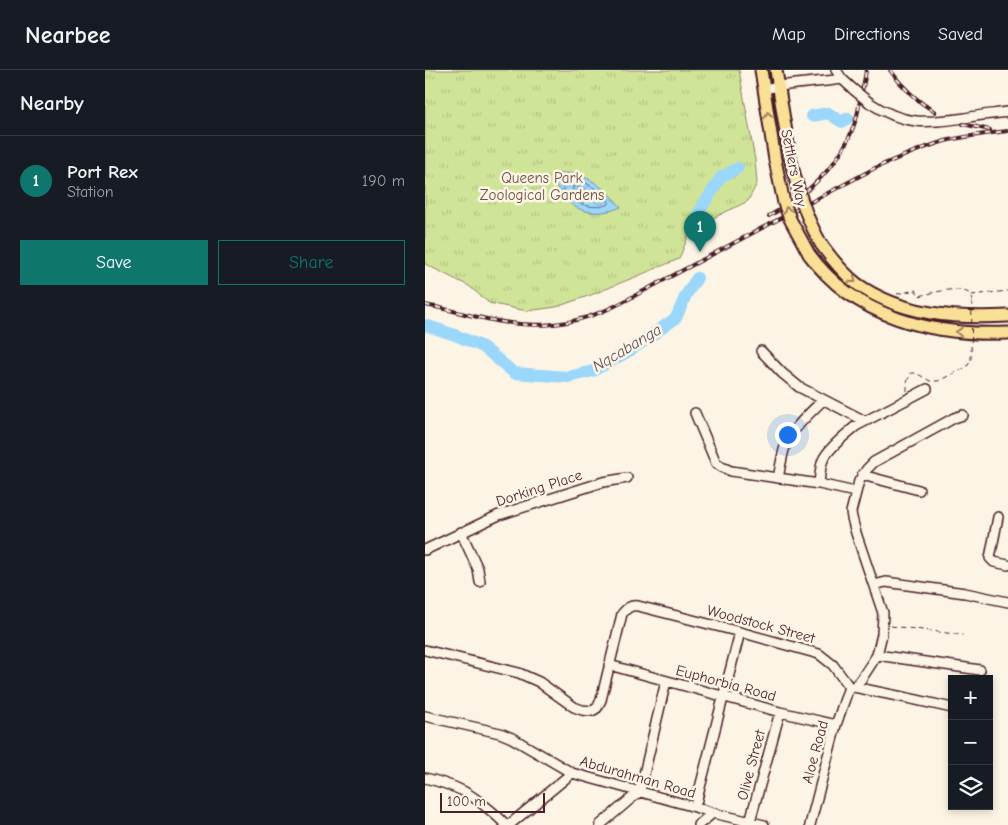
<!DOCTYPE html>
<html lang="en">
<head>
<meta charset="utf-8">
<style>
  body { margin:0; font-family:"Comic Neue",sans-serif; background:#242831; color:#f1f3f6 }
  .controls { position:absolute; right:15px; bottom:15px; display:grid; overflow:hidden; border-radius:0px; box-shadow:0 2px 8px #0003 }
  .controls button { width:45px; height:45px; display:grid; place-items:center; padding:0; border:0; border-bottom:1px solid #363941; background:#171b24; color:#f1f3f6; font:25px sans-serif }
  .scale { position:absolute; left:15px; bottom:12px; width:105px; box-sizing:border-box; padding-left:5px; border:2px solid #4a1f2b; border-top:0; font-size:14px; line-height:18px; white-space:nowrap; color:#4a1f2b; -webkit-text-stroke:4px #fcf5e5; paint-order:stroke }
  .you { position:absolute; left:362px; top:364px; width:18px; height:18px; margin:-12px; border:4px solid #fff; border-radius:50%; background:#1a73e8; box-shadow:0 0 0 8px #1a73e833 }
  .badge { display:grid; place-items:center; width:32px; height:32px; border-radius:50%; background:#0f766e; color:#fff; font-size:16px; font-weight:700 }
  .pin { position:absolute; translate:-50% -41px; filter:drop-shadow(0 1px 2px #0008) }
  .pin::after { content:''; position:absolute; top:26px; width:18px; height:15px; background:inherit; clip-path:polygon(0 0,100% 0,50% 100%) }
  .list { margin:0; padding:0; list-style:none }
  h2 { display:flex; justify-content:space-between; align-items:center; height:65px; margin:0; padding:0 20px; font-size:21px }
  h2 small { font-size:16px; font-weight:400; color:#9ea1a6 }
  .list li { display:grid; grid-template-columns:32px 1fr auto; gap:15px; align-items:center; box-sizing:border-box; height:90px; padding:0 20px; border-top:1px solid #363941 }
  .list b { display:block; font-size:19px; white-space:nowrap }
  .list p { margin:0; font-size:16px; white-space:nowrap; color:#9ea1a6 }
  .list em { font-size:16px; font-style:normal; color:#9ea1a6 }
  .actions { display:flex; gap:10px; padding:15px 20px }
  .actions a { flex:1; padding:11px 0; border:1px solid #0f766e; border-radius:0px; text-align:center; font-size:18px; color:#0f766e }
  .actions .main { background:#0f766e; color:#fff }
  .icon { flex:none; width:28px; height:28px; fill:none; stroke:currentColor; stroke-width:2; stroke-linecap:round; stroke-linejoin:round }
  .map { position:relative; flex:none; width:583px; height:755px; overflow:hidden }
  header { display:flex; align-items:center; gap:30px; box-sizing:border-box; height:70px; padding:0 25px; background:#171b24; border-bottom:1px solid #363941 }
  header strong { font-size:24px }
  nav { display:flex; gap:28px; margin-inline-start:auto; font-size:18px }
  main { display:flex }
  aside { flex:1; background:#171b24 }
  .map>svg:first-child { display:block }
  .park { fill:url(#park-tufts); stroke:#8d8262 }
  .water { fill:url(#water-waves); stroke:#7a8da8 }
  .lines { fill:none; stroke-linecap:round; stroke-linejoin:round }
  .shore { stroke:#6a697e; stroke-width:1 }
  .river { stroke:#9ad7fb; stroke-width:12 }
  .minor-casing { stroke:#4a1f2b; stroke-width:12 }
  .major-casing { stroke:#4a1f2b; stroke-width:15 }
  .path { stroke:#4a1f2b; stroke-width:1; stroke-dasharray:5 4; stroke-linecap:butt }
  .minor { stroke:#fcf5e5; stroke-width:9 }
  .major { stroke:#fadf96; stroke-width:11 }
  .rail-casing { stroke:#4a1f2b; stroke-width:4 }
  .rail { stroke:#fcf5e5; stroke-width:2; stroke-dasharray:5.5; stroke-linecap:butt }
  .minor-bridge-casing { stroke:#4a1f2b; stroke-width:12; stroke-linecap:butt }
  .major-bridge-casing { stroke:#4a1f2b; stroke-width:15; stroke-linecap:butt }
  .path-bridge { stroke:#4a1f2b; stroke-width:1; stroke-dasharray:5 4; stroke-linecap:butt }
  .minor-bridge { stroke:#fcf5e5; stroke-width:9 }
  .major-bridge { stroke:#fadf96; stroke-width:11 }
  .oneway { stroke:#a27f60 }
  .labels { text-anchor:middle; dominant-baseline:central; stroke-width:5; stroke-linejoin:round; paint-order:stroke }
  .street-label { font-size:15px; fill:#4a1f2b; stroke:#fcf5e5 }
  .park-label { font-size:15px; fill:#6c5046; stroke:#fcf5e5 }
  .water-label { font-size:16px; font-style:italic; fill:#5e4d5f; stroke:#fcf5e5 }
</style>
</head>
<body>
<header>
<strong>Nearbee</strong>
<nav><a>Map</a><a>Directions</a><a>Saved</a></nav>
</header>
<main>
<aside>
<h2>Nearby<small></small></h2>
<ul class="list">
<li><span class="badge">1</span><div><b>Port Rex</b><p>Station</p></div><em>190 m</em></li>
</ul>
<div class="actions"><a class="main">Save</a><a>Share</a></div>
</aside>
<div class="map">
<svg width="583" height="755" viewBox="0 0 583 755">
  <defs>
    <pattern id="park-tufts" width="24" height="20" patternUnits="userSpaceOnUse" patternTransform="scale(1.25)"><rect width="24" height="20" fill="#d0e498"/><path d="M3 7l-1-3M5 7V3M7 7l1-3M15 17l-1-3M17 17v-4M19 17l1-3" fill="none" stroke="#b4c383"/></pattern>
    <pattern id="water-waves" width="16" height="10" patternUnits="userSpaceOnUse" patternTransform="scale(1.25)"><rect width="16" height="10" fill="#9ad7fb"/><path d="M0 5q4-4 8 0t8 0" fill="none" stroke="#86b8d7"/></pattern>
  </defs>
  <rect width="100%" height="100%" fill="#fcf5e5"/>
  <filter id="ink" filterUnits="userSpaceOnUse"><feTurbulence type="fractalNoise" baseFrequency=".02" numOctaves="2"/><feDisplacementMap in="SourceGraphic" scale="10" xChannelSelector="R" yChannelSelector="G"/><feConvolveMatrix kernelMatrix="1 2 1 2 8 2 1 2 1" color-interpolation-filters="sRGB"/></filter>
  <g filter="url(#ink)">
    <path class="park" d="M0 0H314L330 90 332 113 323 131 266 159 254 189 166 225 131 237 102 241 64 233 44 216 0 194Z"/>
    <path class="water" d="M135 103C163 102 179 118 196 137 172 147 148 144 134 120 131 116 128 111 127 106Z"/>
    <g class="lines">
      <path class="shore" d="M137 108C156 107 172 118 184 132V134C165 142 139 131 135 110Z
        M150 116C157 118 164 121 169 127V129C160 132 152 127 147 119L148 117Z"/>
      <path class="river" d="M387 46 403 43 417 52 423 48
        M274 152V142L296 107 313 98
        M0 255 30 265 58 277 89 303 143 307 168 301 206 280 251 248 261 225 272 208"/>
      <g class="minor-casing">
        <path id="minor" d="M411 0 417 9
          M339 19C365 13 391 13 417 9L429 20
          M445 33C480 56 501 53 540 48 554 45 569 44 583 42
          M336 281 357 303 374 317 440 351
          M270 343 291 393 297 397 306 401 394 414 430 422
          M437 405 494 420
          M353 408C356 395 357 381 363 369 372 354 386 342 398 330
          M394 414C395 406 395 397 398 390 403 379 421 364 431 356L502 319
          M573 447 565 488 569 492 583 495
          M36 462 53 499 55 512
          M0 480 74 445 178 412 202 408
          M449 515 461 512 540 523 583 532
          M0 580 94 603 114 612 149 637 157 640 167 641 172 638 176 630 197 544C202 538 205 535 213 536L315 562 394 584 408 595 424 617H429L487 629 527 638
          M452 585 555 600
          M184 595 355 642 411 655
          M429 617 437 608 452 585 457 564 458 543 431 463 427 448 426 442 434 411 442 399 449 392 529 348 538 345
          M0 646 75 663 87 668 147 703 270 737 288 743 339 755
          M0 708C13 711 26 715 38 721 50 727 72 745 81 755
          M270 737 315 562
          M84 755 147 703
          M175 755 215 721 241 611
          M273 755 288 743
          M324 755 355 642
          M385 755 411 655 424 617"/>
      </g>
      <g class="major-casing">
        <path id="major" d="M336 0 350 90
          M351 0 365 87
          M396 174C406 188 418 203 432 214 476 245 531 249 583 246
          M384 184C430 248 508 266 583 263"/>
      </g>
      <path class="path" d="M472 224 491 220 494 226C508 223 535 214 546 225L547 232
        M546 225 583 221
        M482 321V312L486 303H491L505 311H513L542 297 546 290
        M466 556 538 565"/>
      <use href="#minor" class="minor"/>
      <use href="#major" class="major"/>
      <g class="rail-casing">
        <path id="rail" d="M465 0C477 17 492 31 510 42
          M538 54 565 60
          M344 146C383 125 418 93 431 49 433 43 434 36 435 30 437 20 440 10 441 0
          M0 235C18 238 35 243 53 247 107 260 147 258 196 233L450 98C473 88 496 78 520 71 541 66 561 64 582 61"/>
      </g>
      <use href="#rail" class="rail"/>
      <g class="minor-bridge-casing">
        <path id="minor-bridge" d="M429 20 445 33"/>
      </g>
      <g class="major-bridge-casing">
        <path id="major-bridge" d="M365 87C372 118 380 146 396 174
          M350 90 359 133 365 149 384 184"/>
      </g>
      <path class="path-bridge" d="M546 290 547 232"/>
      <use href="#minor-bridge" class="minor-bridge"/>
      <use href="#major-bridge" class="major-bridge"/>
    </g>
    <defs><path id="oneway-chevron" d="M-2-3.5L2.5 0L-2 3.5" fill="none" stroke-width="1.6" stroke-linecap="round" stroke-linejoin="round" transform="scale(1.25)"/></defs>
    <g class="oneway">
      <use href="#oneway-chevron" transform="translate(343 45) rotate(-99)"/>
      <use href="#oneway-chevron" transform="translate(362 140) rotate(-110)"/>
      <use href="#oneway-chevron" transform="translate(428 210) rotate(40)"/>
      <use href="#oneway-chevron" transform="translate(534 262) rotate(-176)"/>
    </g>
  </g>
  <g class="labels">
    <g class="street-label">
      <text transform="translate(369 98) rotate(78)">Settlers Way</text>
      <text transform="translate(114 418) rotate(-18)">Dorking Place</text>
      <text transform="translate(336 554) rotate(15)">Woodstock Street</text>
      <text transform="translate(301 613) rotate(15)">Euphorbia Road</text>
      <text transform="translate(390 682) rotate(-75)">Aloe Road</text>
      <text transform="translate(326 695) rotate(-75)">Olive Street</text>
      <text transform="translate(213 707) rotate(16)">Abdurahman Road</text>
    </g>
    <g class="park-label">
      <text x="117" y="108">Queens Park<tspan x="117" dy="17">Zoological Gardens</tspan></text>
    </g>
    <g class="water-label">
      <text transform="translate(202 278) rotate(-31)">Nqcabanga</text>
    </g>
  </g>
</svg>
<div class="controls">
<button>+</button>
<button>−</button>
<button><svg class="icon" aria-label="layers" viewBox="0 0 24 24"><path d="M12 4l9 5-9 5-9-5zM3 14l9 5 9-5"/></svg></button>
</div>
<div class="scale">100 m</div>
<div class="you"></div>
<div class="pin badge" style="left:275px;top:182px">1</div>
</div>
</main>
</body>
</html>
